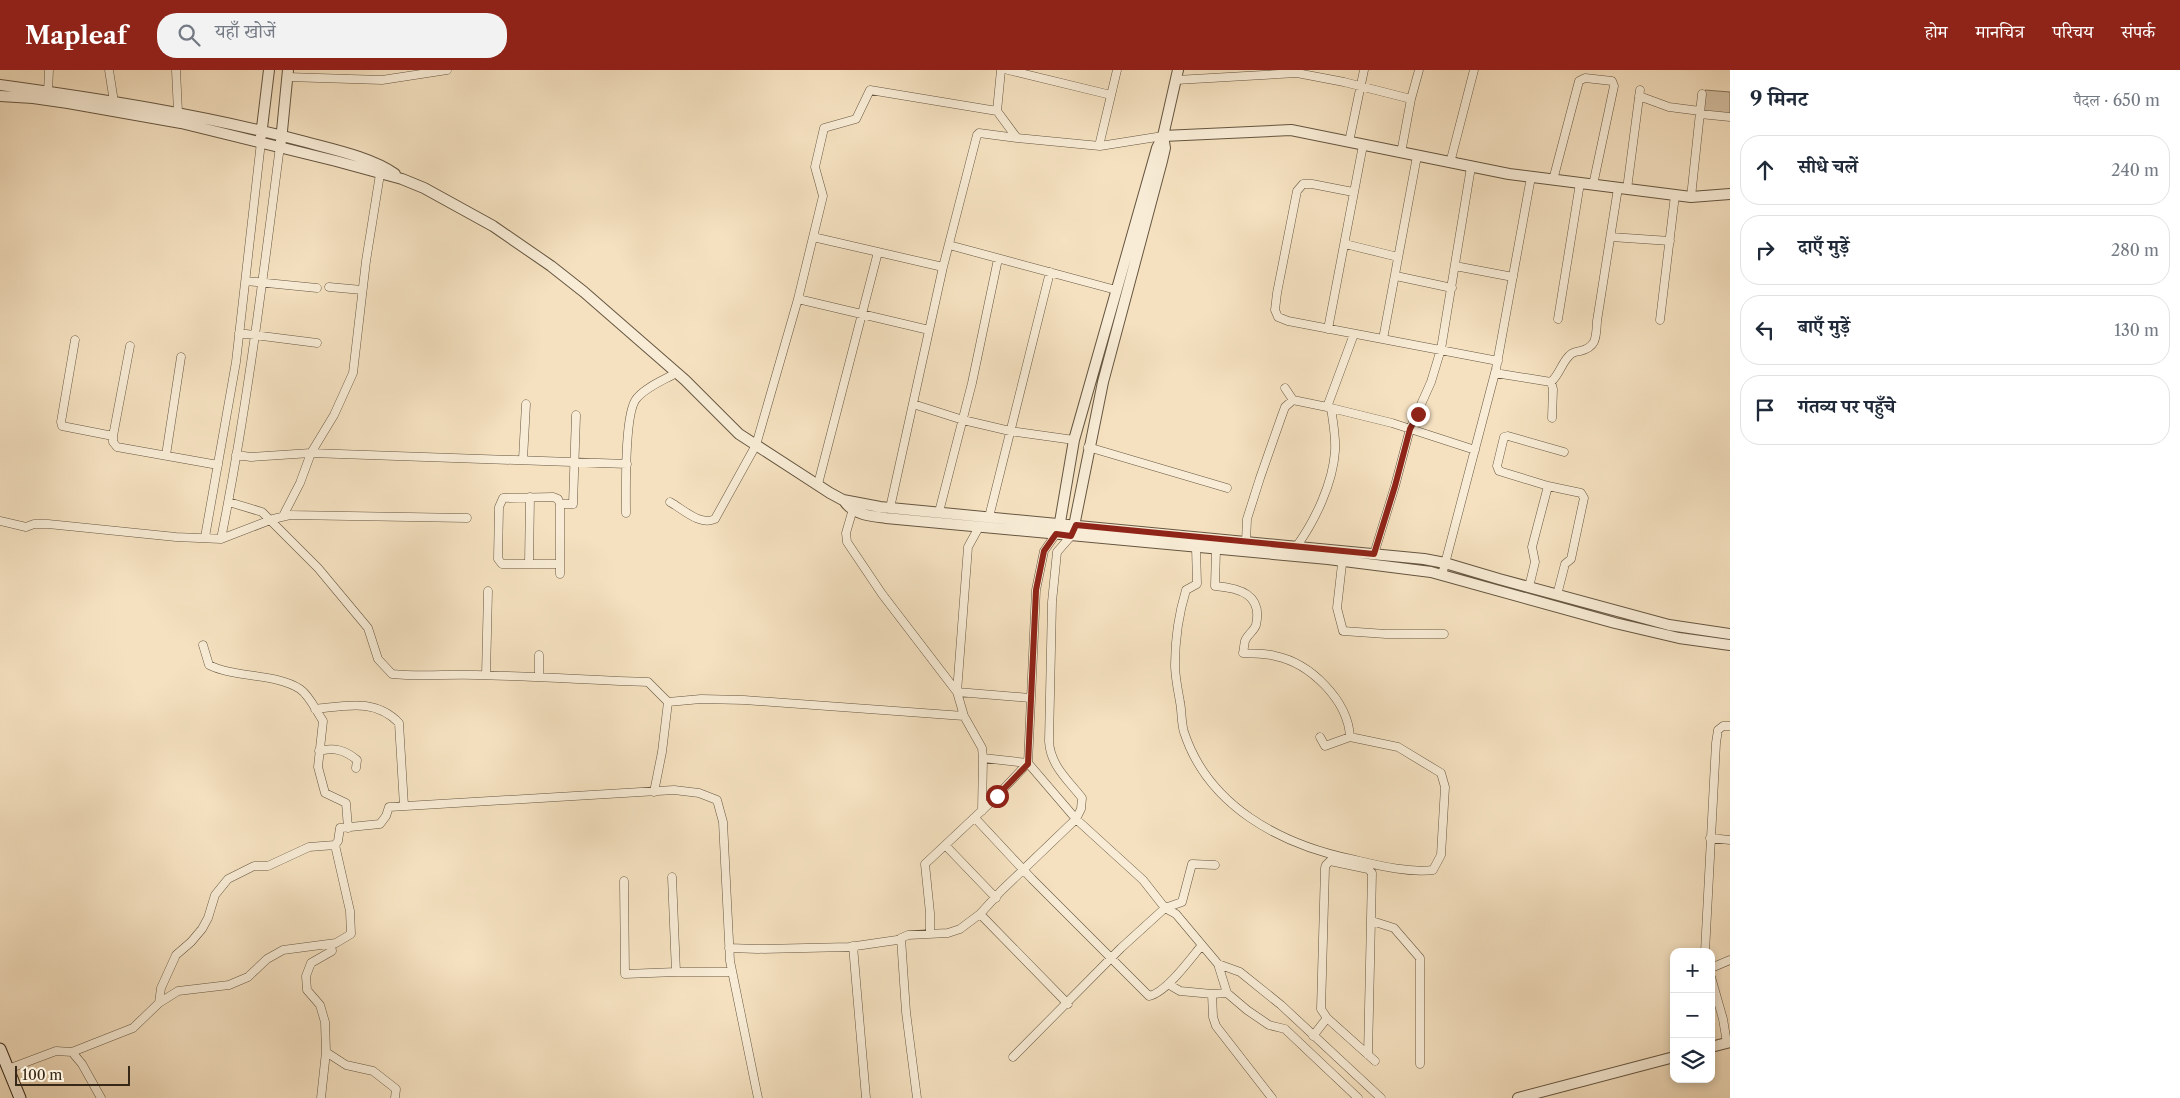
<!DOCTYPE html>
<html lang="hi">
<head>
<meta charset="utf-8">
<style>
  body { margin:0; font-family:"Libre Caslon Text","Noto Serif Devanagari",serif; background:#f2f2f3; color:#1f2937 }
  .controls { position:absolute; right:15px; bottom:15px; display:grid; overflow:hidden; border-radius:10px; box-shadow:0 2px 8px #0003 }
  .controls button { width:45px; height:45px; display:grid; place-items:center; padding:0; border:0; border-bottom:1px solid #e0e1e3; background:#fff; color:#1f2937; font:25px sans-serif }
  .scale { position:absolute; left:15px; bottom:12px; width:115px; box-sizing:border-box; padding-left:5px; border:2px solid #372716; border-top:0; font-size:14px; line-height:18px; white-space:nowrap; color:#372716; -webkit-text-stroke:4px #f8ecd6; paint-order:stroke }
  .stop { position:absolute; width:15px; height:15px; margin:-11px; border:4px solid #8f2418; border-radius:50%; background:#fff }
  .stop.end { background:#8f2418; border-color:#fff; box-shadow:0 1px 5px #0008 }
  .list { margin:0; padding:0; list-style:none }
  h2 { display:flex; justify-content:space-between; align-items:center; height:65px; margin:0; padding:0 20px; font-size:21px }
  h2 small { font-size:16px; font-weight:400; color:#747a83 }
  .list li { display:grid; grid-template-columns:32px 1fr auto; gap:15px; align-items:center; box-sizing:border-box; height:70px; margin:0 10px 10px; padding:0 10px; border:1px solid #e0e1e3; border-radius:20px }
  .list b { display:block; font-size:19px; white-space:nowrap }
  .list em { font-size:16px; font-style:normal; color:#747a83 }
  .icon { flex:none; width:28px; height:28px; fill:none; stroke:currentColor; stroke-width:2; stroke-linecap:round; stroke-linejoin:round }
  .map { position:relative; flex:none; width:1730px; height:1028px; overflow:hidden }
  header { display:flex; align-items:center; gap:30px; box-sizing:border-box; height:70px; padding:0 25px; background:#8f2418; color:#fff }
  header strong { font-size:24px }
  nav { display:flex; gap:28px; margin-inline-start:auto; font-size:18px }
  .search { width:350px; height:45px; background:#f2f2f3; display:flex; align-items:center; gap:12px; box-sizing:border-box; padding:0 18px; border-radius:20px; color:#747a83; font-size:19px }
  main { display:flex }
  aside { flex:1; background:#fff }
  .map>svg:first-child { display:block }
  .green { fill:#d5c1a3; stroke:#86745c }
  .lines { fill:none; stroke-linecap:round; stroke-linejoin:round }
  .minor-casing { stroke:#665640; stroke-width:9 }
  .tertiary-casing { stroke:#665640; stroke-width:12 }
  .secondary-casing { stroke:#372716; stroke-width:13 }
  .minor { stroke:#f8ecd6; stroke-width:8 }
  .tertiary { stroke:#f8ecd6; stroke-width:10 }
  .secondary { stroke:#f8ecd6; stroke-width:11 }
  .route { stroke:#8f2418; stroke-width:6 }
</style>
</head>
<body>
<header>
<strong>Mapleaf</strong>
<div class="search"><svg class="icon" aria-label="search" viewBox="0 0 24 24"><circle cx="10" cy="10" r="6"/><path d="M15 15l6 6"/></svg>यहाँ खोजें</div>
<nav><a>होम</a><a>मानचित्र</a><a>परिचय</a><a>संपर्क</a></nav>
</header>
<main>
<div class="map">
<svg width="1730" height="1028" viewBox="0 0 1730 1028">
  <rect width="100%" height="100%" fill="#f5e1c0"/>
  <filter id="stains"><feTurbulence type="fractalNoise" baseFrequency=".004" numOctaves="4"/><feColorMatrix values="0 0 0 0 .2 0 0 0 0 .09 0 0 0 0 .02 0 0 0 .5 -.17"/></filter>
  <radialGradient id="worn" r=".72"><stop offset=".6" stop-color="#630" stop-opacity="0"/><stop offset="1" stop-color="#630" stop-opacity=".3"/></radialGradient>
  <path class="green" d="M1705 20 1730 22V44L1703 42Z"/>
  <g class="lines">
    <g class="minor-casing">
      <path id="minor" d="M109 0 114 32
        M176 0 178 42
        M1001 0 997 41 1017 68 1100 76 1163 66
        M1008 0 1111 25
        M287 7 382 10 447 0
        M1176 10 1297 3 1344 12 1411 29 1401 83
        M48 22 49 0
        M1639 26 1669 37 1700 41
        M1411 29 1419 0
        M1700 44 1730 47
        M1349 72 1364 0
        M1099 76 1117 0
        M1450 93 1474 0
        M1553 110 1579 11 1585 8 1612 11 1614 16 1593 115
        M1627 119 1640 20
        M1353 122 1312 114H1303L1297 121 1277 223 1275 240 1278 247 1288 251 1498 291
        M1691 127 1702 24
        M813 167 943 197
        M1611 167 1670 171
        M1345 174 1398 187
        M949 175 1116 220
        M1455 196 1513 207
        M1396 206 1452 218
        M246 211 317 218
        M329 217 362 220
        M798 229 929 260
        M1558 249 1580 113
        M1660 250 1675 125
        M1328 259 1363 75
        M239 263 317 273
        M1354 264 1327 337 1392 353 1475 380
        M1383 269 1417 86
        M75 270 61 352 62 356 113 366V372L117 377 218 395
        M1495 303 1551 312C1560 304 1561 294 1569 286 1572 282 1575 282 1580 281 1597 277 1596 267 1597 251L1618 118
        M1551 312 1553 319 1552 348
        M1285 318 1293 330 1327 337
        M913 334 963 350 1010 361 1074 370
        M113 366 130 276
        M1088 377 1227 418
        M166 385 181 287
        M236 385 251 387 311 383 627 394
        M523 389 526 334
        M818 414 878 182
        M1548 416 1581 423 1584 428 1571 489 1565 494 1557 525
        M229 432 262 442 318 498 368 558 378 589 392 604C420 607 447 604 476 605 533 606 590 610 648 612L668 632
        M670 432C684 440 700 456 715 449L756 375 798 229 823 126 815 97 824 58 856 49 870 20 997 41
        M890 438 943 197 977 65 979 63 1017 68
        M853 439 846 463 847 472 882 524 957 622 964 646 982 678 983 688
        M939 442 972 313 998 189
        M626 443C626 422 624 341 637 328 646 317 664 310 676 303
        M283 446 300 413 311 383 334 345 353 303 366 191 380 104
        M989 447 1050 202
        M0 451 26 457 34 454H48L176 467 221 469 273 449 290 445 467 448
        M979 457 968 477 957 622 1030 628
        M1056 464 1044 481 1036 520 1028 693 1076 749 1143 810 1165 838 1176 844 1218 894 1227 923 1247 940 1269 955 1285 959 1358 1028
        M205 467 236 292 261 72
        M221 469C247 339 263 207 280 76
        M1246 472 1247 449 1260 408 1281 348 1285 337 1293 330
        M1196 477 1197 514 1186 520C1179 543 1175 570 1175 595 1175 607 1178 620 1180 632 1182 642 1181 652 1184 662 1208 736 1280 774 1351 789 1377 795 1407 803 1433 800L1441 785 1445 717 1441 703 1398 677 1350 667C1348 630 1310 593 1275 586 1265 583 1253 584 1243 583 1244 579 1244 575 1245 571 1247 565 1254 561 1256 555 1263 524 1239 518 1215 516L1216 479
        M1296 477C1315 451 1333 413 1335 381 1336 367 1333 352 1331 338
        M1374 484 1395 416 1410 359 1431 312 1441 279 1471 97
        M1343 485 1337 538 1343 561 1386 564H1444
        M529 494 530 427
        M560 494H502L498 489 499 437 503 428 553 427 558 429 560 434
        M560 504V434H573L576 345
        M1442 505 1496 299 1531 107
        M1529 517 1535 492 1532 477 1548 416 1499 401 1497 396 1504 367 1508 366 1564 382
        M203 575 209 595C235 608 275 603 300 619 310 626 316 641 323 651L318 697 325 723 346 733 348 758
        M539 585V607
        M486 605 488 521
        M668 632 701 629 744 630 964 646
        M315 639C346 636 375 628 399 653L404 736
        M1320 667 1325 676 1350 667
        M319 681C334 677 345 680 357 690L356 698
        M654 722 662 682 668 632
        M982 741 983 688 1028 693
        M975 748 1032 809 1149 926C1166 923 1191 888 1202 875
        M1710 768 1730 770
        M335 775 338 771 340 758 380 754 386 746 389 737 674 720 699 723 717 730 723 752 730 891 758 1028
        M946 776 996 828
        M672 807 676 902H732
        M624 811 625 904 676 902
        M980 844 1068 934
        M1372 851 1394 858 1420 888V994
        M930 863V843L925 794 991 732 1028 693
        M901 868 906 942 917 1028
        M853 876 866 1028
        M729 878 758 879 849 877 897 870 908 865 948 863 960 859 980 844 1001 821 1076 749 1081 739 1082 728C1068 710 1050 695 1049 671L1052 532 1057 482 1071 466
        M1705 882 1716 673 1718 660 1723 656H1730
        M1218 894 1240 902 1281 935 1381 1028
        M1711 898 1730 890
        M1711 907 1723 949 1727 973
        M1168 914 1180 921 1212 924
        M1227 923 1212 924 1213 947 1216 956 1272 1028
        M1313 966 1327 948
        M72 982 133 958 159 933 178 921 229 915 248 907 267 889 283 880 336 873 351 864 350 841 335 775 309 777 268 796H254L228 809 215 825 208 848 202 859 191 872 176 885 161 918 159 933
        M326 982 346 995 373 1001 396 1019 395 1028
        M1368 985 1372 803 1368 799 1330 791 1326 795 1325 798 1321 939 1327 948 1375 991
        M1013 987 1121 878 1165 838 1182 832 1192 794 1215 795
        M8 999 56 981 72 982 82 994 101 1028
        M321 1028 326 982 325 952 320 935 307 920 306 906 311 893 332 881 331 874"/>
    </g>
    <g class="tertiary-casing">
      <path id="tertiary" d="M0 15C102 29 203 45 302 71 331 79 371 87 395 104
        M0 26 33 28 68 33 181 53 336 91 402 109 424 118 493 156 551 196 584 222 685 310 739 364 830 423 843 430 880 437 1424 489 1445 493 1499 509 1669 555 1730 564
        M261 66 269 0
        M1163 66 1291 60 1509 104 1691 127 1730 124
        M281 71 288 0
        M845 432C854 445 872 446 886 448L1328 489 1431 502 1615 553 1679 568 1730 575
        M1059 458 1074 370 1157 78 1163 66 1178 0
        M1073 461 1103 312 1162 91 1165 78 1163 66
        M1711 977 1730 972
        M1518 1028 1674 987"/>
    </g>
    <g class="secondary-casing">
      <path id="secondary" d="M0 979 20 1028"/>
    </g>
    <use href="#minor" class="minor"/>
    <use href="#tertiary" class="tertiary"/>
    <use href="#secondary" class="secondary"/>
  </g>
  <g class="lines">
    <path class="route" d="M997 726 1028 694 1036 520 1044 481 1056 464 1071 466 1076 455 1374 484 1395 416 1410 359 1418 344"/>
  </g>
  <rect width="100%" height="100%" filter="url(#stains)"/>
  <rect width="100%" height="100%" fill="url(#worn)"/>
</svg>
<div class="controls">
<button>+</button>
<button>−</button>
<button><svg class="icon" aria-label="layers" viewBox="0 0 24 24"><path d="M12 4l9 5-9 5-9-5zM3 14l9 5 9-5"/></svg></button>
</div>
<div class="scale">100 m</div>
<div class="stop" style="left:997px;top:726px"></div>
<div class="stop end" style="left:1418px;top:344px"></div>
</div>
<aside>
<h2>9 मिनट<small>पैदल · 650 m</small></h2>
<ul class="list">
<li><svg class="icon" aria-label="ahead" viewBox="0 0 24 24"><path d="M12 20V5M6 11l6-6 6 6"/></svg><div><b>सीधे चलें</b></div><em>240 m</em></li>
<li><svg class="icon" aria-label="right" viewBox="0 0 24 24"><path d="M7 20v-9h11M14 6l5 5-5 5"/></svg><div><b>दाएँ मुड़ें</b></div><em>280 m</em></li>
<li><svg class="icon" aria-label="left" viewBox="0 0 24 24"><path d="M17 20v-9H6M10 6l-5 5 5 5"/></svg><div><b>बाएँ मुड़ें</b></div><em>130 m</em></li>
<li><svg class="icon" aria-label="arrive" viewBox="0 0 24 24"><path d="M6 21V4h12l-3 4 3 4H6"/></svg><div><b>गंतव्य पर पहुँचे</b></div></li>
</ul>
</aside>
</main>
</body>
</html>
